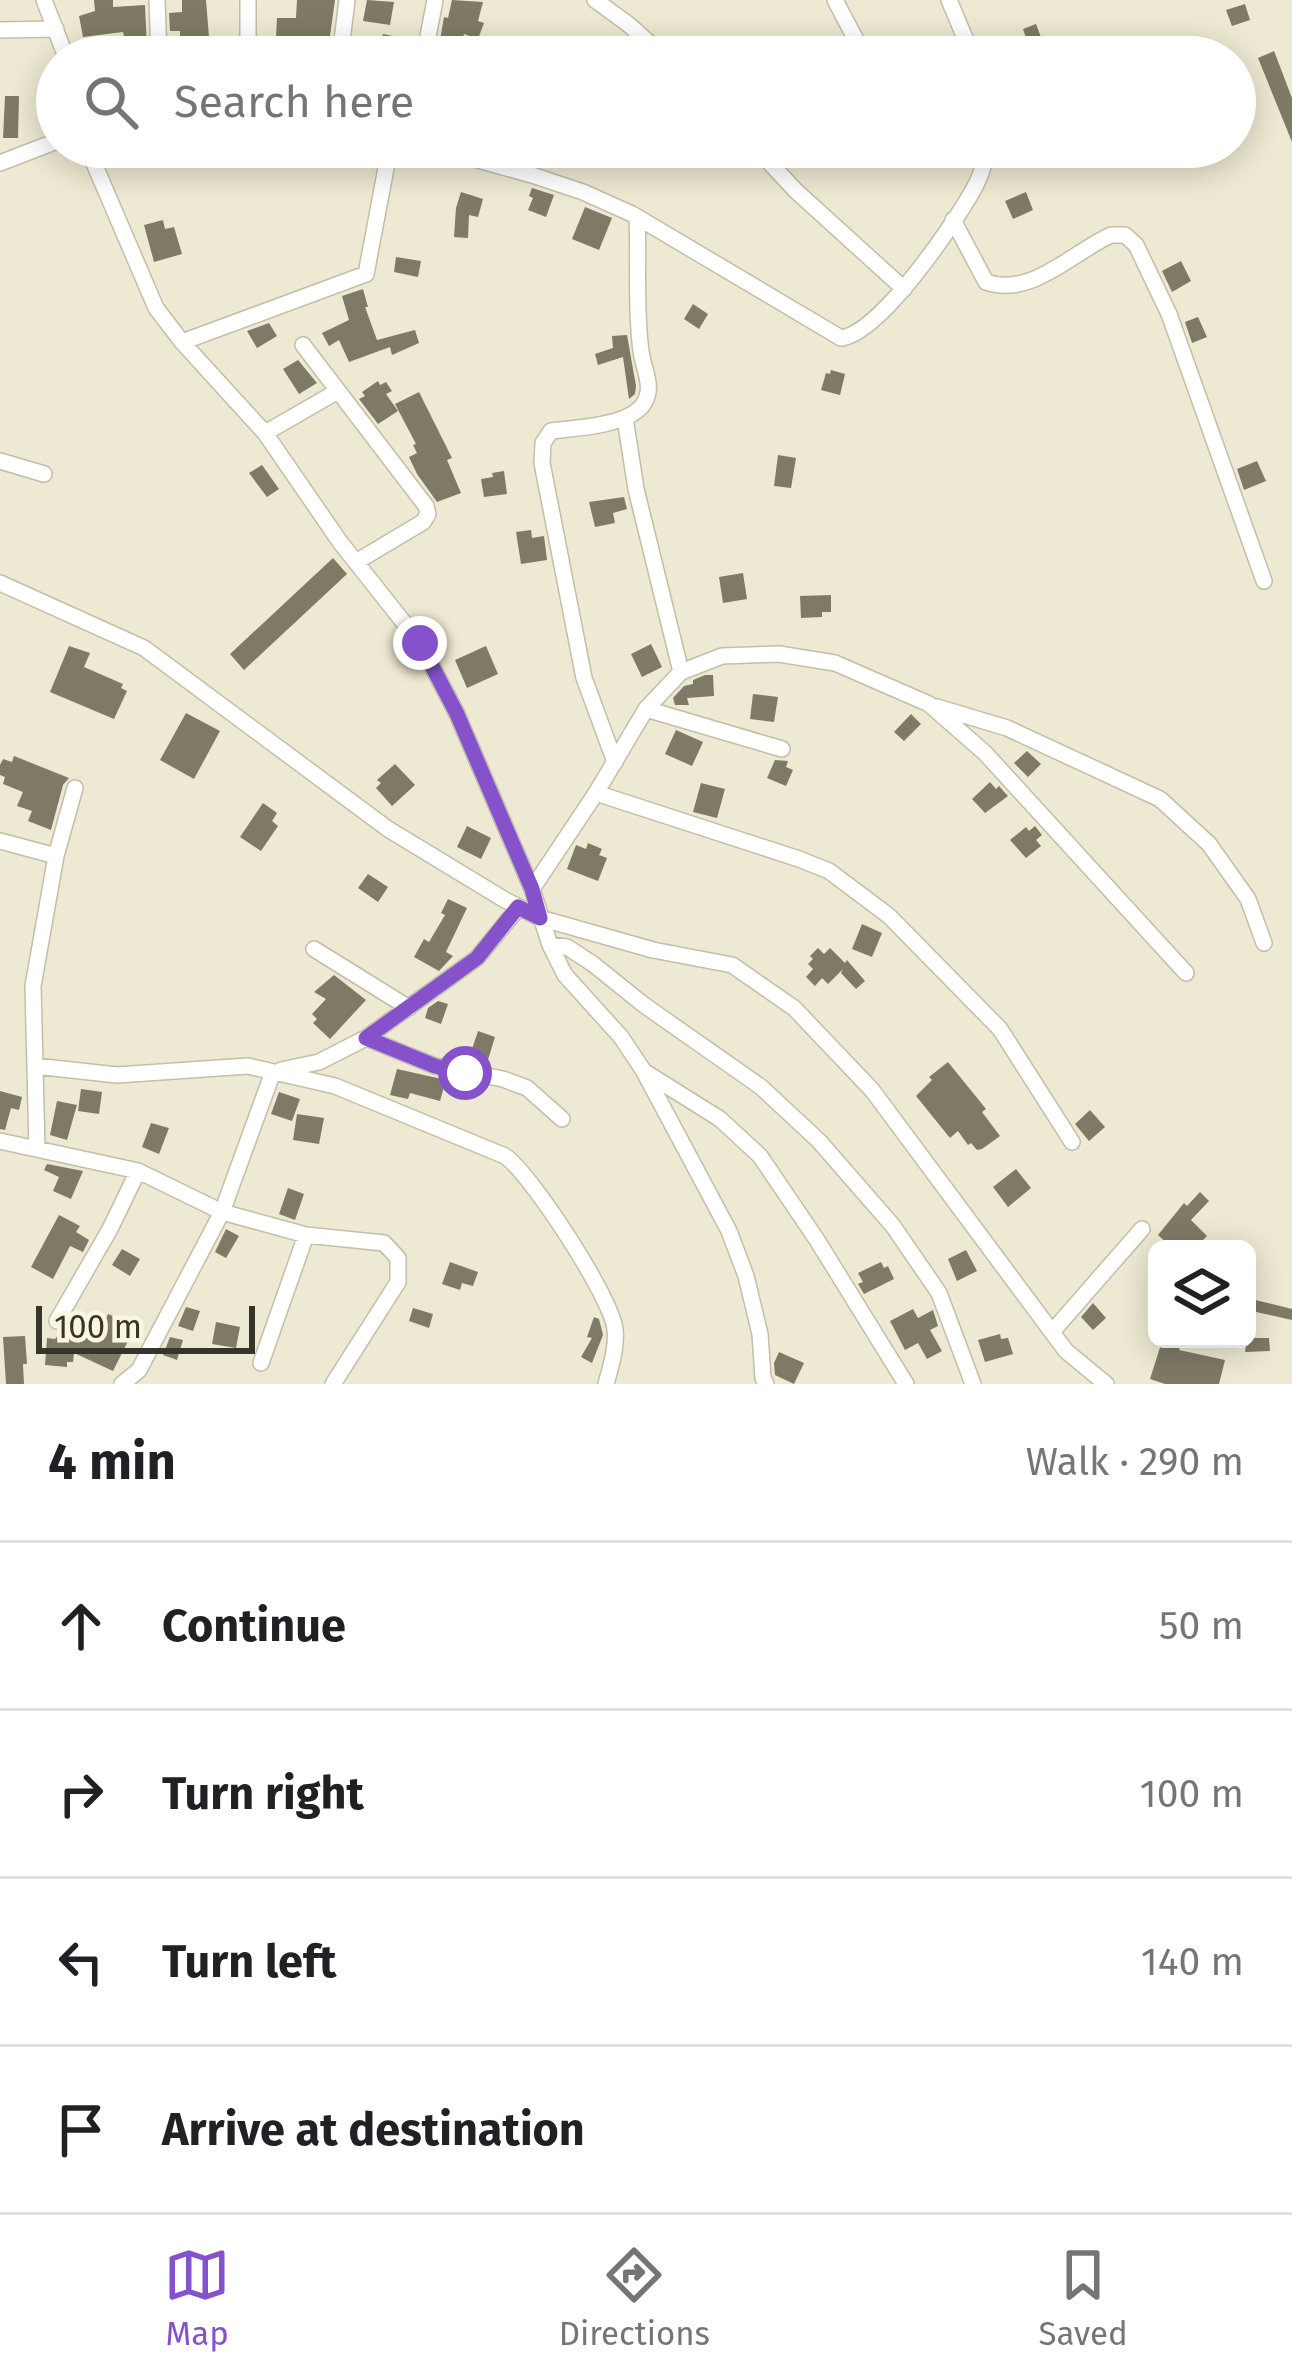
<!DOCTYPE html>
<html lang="en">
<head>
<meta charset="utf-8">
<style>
  body { margin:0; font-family:"Fira Sans",sans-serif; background:#f6f6f6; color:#202124 }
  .controls { position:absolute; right:36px; bottom:36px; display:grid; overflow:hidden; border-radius:18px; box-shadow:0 6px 30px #0003 }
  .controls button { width:108px; height:108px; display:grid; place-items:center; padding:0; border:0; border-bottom:3px solid #e0e0e0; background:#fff; color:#202124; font:60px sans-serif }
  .scale { position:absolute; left:36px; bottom:30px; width:219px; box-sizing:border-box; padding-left:12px; border:6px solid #36352c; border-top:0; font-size:33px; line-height:42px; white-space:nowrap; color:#36352c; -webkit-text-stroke:9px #faf6df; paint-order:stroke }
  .stop { position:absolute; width:36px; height:36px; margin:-27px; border:9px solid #8552cb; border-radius:50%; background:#fff }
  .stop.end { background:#8552cb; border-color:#fff; box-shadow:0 3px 12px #0008 }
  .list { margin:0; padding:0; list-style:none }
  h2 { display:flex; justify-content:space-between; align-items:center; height:156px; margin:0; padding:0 48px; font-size:51px }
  h2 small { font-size:39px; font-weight:400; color:#757577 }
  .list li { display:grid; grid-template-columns:78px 1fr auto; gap:36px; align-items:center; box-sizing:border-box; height:168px; padding:0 48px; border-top:3px solid #e0e0e0 }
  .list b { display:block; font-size:45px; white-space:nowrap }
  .list em { font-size:39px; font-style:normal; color:#757577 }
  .icon { flex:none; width:66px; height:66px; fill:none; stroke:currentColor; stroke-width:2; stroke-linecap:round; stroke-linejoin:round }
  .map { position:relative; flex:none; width:1292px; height:1384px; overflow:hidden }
  .search { position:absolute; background:#fff; box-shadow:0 6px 30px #0003; left:36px; right:36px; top:36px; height:132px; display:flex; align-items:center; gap:30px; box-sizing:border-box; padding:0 42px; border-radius:66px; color:#757577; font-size:45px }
  .sheet { height:828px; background:#fff }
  nav { display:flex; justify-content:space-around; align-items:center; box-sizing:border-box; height:168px; border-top:3px solid #e0e0e0; background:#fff; font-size:33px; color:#757577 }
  nav a { display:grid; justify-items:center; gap:6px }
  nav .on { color:#8552cb }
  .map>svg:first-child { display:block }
  .building { fill:#7e7a65 }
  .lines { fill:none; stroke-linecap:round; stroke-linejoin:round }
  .minor-casing { stroke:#c2bea8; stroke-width:18 }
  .minor { stroke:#fff; stroke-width:15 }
  .route { stroke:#8552cb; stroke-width:15 }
</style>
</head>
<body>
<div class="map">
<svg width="1292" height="1384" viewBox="0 0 1292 1384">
  <rect width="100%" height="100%" fill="#ede9d2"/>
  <path class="building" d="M94 0H113V7L145 5 147 49 128 54 123 32 83 37 79 16 95 11Z
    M182 0H206L209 37H206V55H180V31H170L169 13 182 12Z
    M297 0H335L327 57H313L314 45 301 44 302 37H276L277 18H296Z
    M367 0 394 2 390 25 363 21Z
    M452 0 483 2 478 21 484 23 478 39 464 34 461 46 440 40 444 17 448 18Z
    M1245 4 1250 20 1232 26 1226 10Z
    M1036 24 1047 53 1036 57H985L983 50 989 48 987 42 1001 37 1004 46 1026 38 1023 29Z
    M383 34 413 40 409 57 378 54Z
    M1274 51 1292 98V142L1258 58Z
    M5 96H19L18 138H3Z
    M591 147H631L627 161 591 151Z
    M532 188 554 195 546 217 528 210 533 198 529 196Z
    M461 192 483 199 478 217 469 215 468 238 454 237 456 208Z
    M1026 192 1033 210 1013 219 1005 201Z
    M585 207 612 218 599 250 572 239Z
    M163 220 165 229 174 227 182 254 154 262 144 225Z
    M396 257 421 261 418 277 394 272Z
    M1181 261 1191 281 1172 292 1162 271Z
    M363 289 368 307H365L377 340 415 330 419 343 392 355 390 347 349 362 339 340 329 346 322 333 349 320 342 296Z
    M693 304 708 314 699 329 684 319Z
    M1198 317 1207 337 1192 343 1185 322Z
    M269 323 277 336 257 348 247 331Z
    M627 335 636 386 635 394 629 399 623 357 598 365 595 354 613 348 612 336Z
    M298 360 317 383 299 394 283 369Z
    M831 370 845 374 840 395 821 390 826 373 830 374Z
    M378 381 380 385 386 382 392 391 386 394 398 411 378 424 359 399 365 396 362 392Z
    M419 392 452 458 447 460 461 493 437 502 417 474 409 457 417 453 413 445 416 444 395 404Z
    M778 455 796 458 791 488 774 486Z
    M1257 461 1266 481 1244 490 1237 469Z
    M262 465 279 489 267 497 249 473Z
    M504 471 507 494 484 497 481 479 493 477 492 473Z
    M624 497 627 509 613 513 615 523 595 527 589 502Z
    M531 530 532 538 544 536 547 560 521 564 516 532Z
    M333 558 347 574 244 670 230 654Z
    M743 573 747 599 723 603 719 577Z
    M831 595V612H822V617L801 618 800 596Z
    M651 644 662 667 642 677 631 654Z
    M69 646 90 653 84 667 123 684 121 688 127 691 114 719 50 692Z
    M486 646 498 674 467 688 455 660Z
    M705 675H713L714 696 687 698 689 705H675L673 698 684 686 693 684V680Z
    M753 694 778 697 774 722 750 719Z
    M186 713 220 731 194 779 160 760Z
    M911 714 921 724 904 741 894 732Z
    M676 730 703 742 692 766 665 754Z
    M1027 751 1041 764 1028 777 1014 763Z
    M14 756 69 778 63 785 51 830 28 821 32 811 17 806 23 792 3 784 5 777 0 775V765L3 759 12 762Z
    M775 760 788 761 786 767 793 770 786 786 767 778Z
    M395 764 415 785 392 806 376 788 381 783 377 780Z
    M990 782 996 789 999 786 1008 796 985 813 972 799Z
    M701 783 725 789 717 818 693 812Z
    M263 803 277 813 272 821 278 826 261 851 240 837Z
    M467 826 491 838 481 859 457 847Z
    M1035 826 1042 835 1036 840 1041 846 1026 858 1010 840 1026 827 1029 831Z
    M588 843 602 849 599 855 607 858 598 881 567 869 576 845 586 849Z
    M368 874 388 887 378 902 358 888Z
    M448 899 467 908 446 952 453 956 439 971 414 957 424 939 429 942 445 915 441 913Z
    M862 924 882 933 872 957 852 949Z
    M818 948 824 954 830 948 845 963 847 960 865 981 856 989 841 973 843 969 828 984 822 978 815 986 806 977 813 969 808 964 813 959 810 956Z
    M334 975 366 1000 330 1039 313 1023 317 1019 312 1014 326 999 314 992Z
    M438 1001 448 1004 441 1024 425 1018 428 1008Z
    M478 1031 495 1037 487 1063 470 1055Z
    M948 1062 986 1109 982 1112 1000 1136 982 1149 977 1150 971 1143 968 1145 958 1131 950 1138 916 1096 932 1080 929 1077Z
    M397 1069 446 1080 440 1101 410 1093 408 1099 390 1095Z
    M81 1089 102 1092 99 1114 78 1111Z
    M0 1091 22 1097 19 1110 11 1108 5 1130 0 1129Z
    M279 1092 300 1099 292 1121 271 1114Z
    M57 1101 77 1105 67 1140 50 1135Z
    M1090 1110 1105 1127 1089 1141 1075 1124Z
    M297 1114 324 1118 319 1144 293 1140Z
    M151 1123 169 1128 159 1154 142 1147Z
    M47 1164 83 1171 71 1199 53 1191 59 1177 44 1170Z
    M1016 1169 1031 1188 1008 1207 993 1187Z
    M288 1188 304 1194 295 1220 279 1214Z
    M1200 1192 1209 1201 1191 1220 1207 1236 1194 1249H1173L1158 1235 1184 1203 1187 1206Z
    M59 1215 80 1226 76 1232 89 1240 83 1252 70 1246 53 1279 31 1267Z
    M226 1229 239 1236 226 1258 215 1252Z
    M122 1249 140 1259 130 1276 112 1265Z
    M966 1250 977 1271 957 1281 948 1259Z
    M450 1262 478 1272 473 1286 462 1283 460 1290 442 1284Z
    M881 1262 884 1268 888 1266 894 1279 864 1294 858 1284 863 1282 858 1273Z
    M1247 1298 1292 1309V1320L1247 1310Z
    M1093 1303 1106 1318 1093 1330 1081 1317Z
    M186 1307 200 1311 193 1331 178 1326Z
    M413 1308 433 1314 429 1328 409 1321Z
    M913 1309 918 1318 933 1310 938 1326 930 1330 942 1351 927 1359 918 1343 905 1350 890 1321Z
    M108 1314 136 1325 113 1371 74 1353 73 1362H67V1367L45 1365 47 1338 55 1339 74 1316 102 1327Z
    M594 1317 599 1319 603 1335 592 1363 581 1357 592 1338 587 1337Z
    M216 1322 240 1327 236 1348 212 1344Z
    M1000 1334 1001 1339 1008 1338 1013 1354 985 1362 978 1340Z
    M25 1336 27 1364H23L24 1384H6L3 1337Z
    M170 1337 183 1340 177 1360 163 1355Z
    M1247 1338H1269L1270 1351 1245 1352Z
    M1162 1341 1180 1347 1179 1350 1225 1360 1219 1384H1165L1150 1379Z
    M779 1352 804 1363 794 1384 775 1375 774 1363Z"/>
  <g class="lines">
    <g class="minor-casing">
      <path id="minor" d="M44 0 66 57
        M157 0 159 57
        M595 0 628 24 665 57
        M835 0 865 57
        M949 0 973 57
        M0 30 56 29
        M248 57V0
        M340 57 347 0
        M424 57 435 0
        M87 147 156 308 182 342 265 433 340 542 420 643 457 714 532 889 550 945 565 975 621 1037 643 1070 729 1231 746 1276 760 1334 763 1378 766 1384
        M432 147 532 175 583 192 632 214 841 338C880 333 952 227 972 192 980 179 985 162 988 147
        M755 147 796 191 904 289
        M0 163 57 141
        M953 220 986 282C1031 298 1073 252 1111 235H1125L1136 245 1169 314 1264 581
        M182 342 366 274 390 147
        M303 345 426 506 428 514 423 522 356 562
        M625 418 636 489 681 672
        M265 433 338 391
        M0 461 44 474
        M0 583 144 648 388 829 505 900 540 918 653 950 732 965 794 1008 872 1090 1066 1351 1106 1384
        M937 707 1007 728 1160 799 1209 844 1248 899 1264 943
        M646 709 782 749
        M615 762 584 678 542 463 543 443 551 431C576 428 625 426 642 406 656 388 643 370 641 351 635 309 639 260 637 217
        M596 793 799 859 829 871 889 916 1000 1029 1072 1142
        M0 841 56 856
        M532 889 596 793 646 709 681 672 722 656 779 654 835 663 929 704 985 753 1186 973
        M550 945 567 947 593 964 644 1005 761 1087 819 1141 893 1226 939 1293 973 1384
        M314 949 409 1008
        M366 1038 435 1066 503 1079 527 1088 562 1119
        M35 1066 117 1075 248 1066 335 1086 505 1156C532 1175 611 1297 615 1329 617 1347 611 1366 606 1384
        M281 1070 319 1062 366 1038 477 958 519 907
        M645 1072 720 1119 760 1156 817 1240 906 1384
        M0 1141 138 1171 222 1212 306 1235 384 1243 398 1258V1282L333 1384
        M37 1149 33 986 56 856 75 788
        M57 1321 110 1229 138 1171
        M1052 1332 1142 1229
        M261 1363 306 1235
        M122 1384 139 1370 222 1212 273 1072"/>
    </g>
    <use href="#minor" class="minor"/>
  </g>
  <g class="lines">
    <path class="route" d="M420 643 457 714 532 889 540 918 518 907 477 958 366 1038 435 1066 465 1073"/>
  </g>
</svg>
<div class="controls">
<button><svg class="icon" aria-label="layers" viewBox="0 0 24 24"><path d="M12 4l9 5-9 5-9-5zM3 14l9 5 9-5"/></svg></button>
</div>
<div class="scale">100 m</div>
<div class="stop" style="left:465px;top:1073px"></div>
<div class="stop end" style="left:420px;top:643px"></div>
<div class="search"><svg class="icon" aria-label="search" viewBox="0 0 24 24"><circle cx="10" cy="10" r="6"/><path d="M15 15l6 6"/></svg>Search here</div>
</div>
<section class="sheet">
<h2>4 min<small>Walk · 290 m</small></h2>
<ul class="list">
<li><svg class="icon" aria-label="ahead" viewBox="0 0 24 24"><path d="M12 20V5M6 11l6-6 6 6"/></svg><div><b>Continue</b></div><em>50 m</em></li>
<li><svg class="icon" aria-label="right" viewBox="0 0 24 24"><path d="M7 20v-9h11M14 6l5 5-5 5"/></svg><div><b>Turn right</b></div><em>100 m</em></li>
<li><svg class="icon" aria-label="left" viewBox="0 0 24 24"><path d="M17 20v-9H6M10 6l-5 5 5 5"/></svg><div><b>Turn left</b></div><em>140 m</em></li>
<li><svg class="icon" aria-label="arrive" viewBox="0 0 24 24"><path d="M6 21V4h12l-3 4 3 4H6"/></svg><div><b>Arrive at destination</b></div></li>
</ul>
</section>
<nav>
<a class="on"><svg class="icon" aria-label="map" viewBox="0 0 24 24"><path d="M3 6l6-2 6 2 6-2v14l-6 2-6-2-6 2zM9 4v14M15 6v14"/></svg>Map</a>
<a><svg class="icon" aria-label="directions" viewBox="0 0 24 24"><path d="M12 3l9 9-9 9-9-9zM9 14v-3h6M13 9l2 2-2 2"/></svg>Directions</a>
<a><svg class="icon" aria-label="saved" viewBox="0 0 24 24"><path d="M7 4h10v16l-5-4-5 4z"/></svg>Saved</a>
</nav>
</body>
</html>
